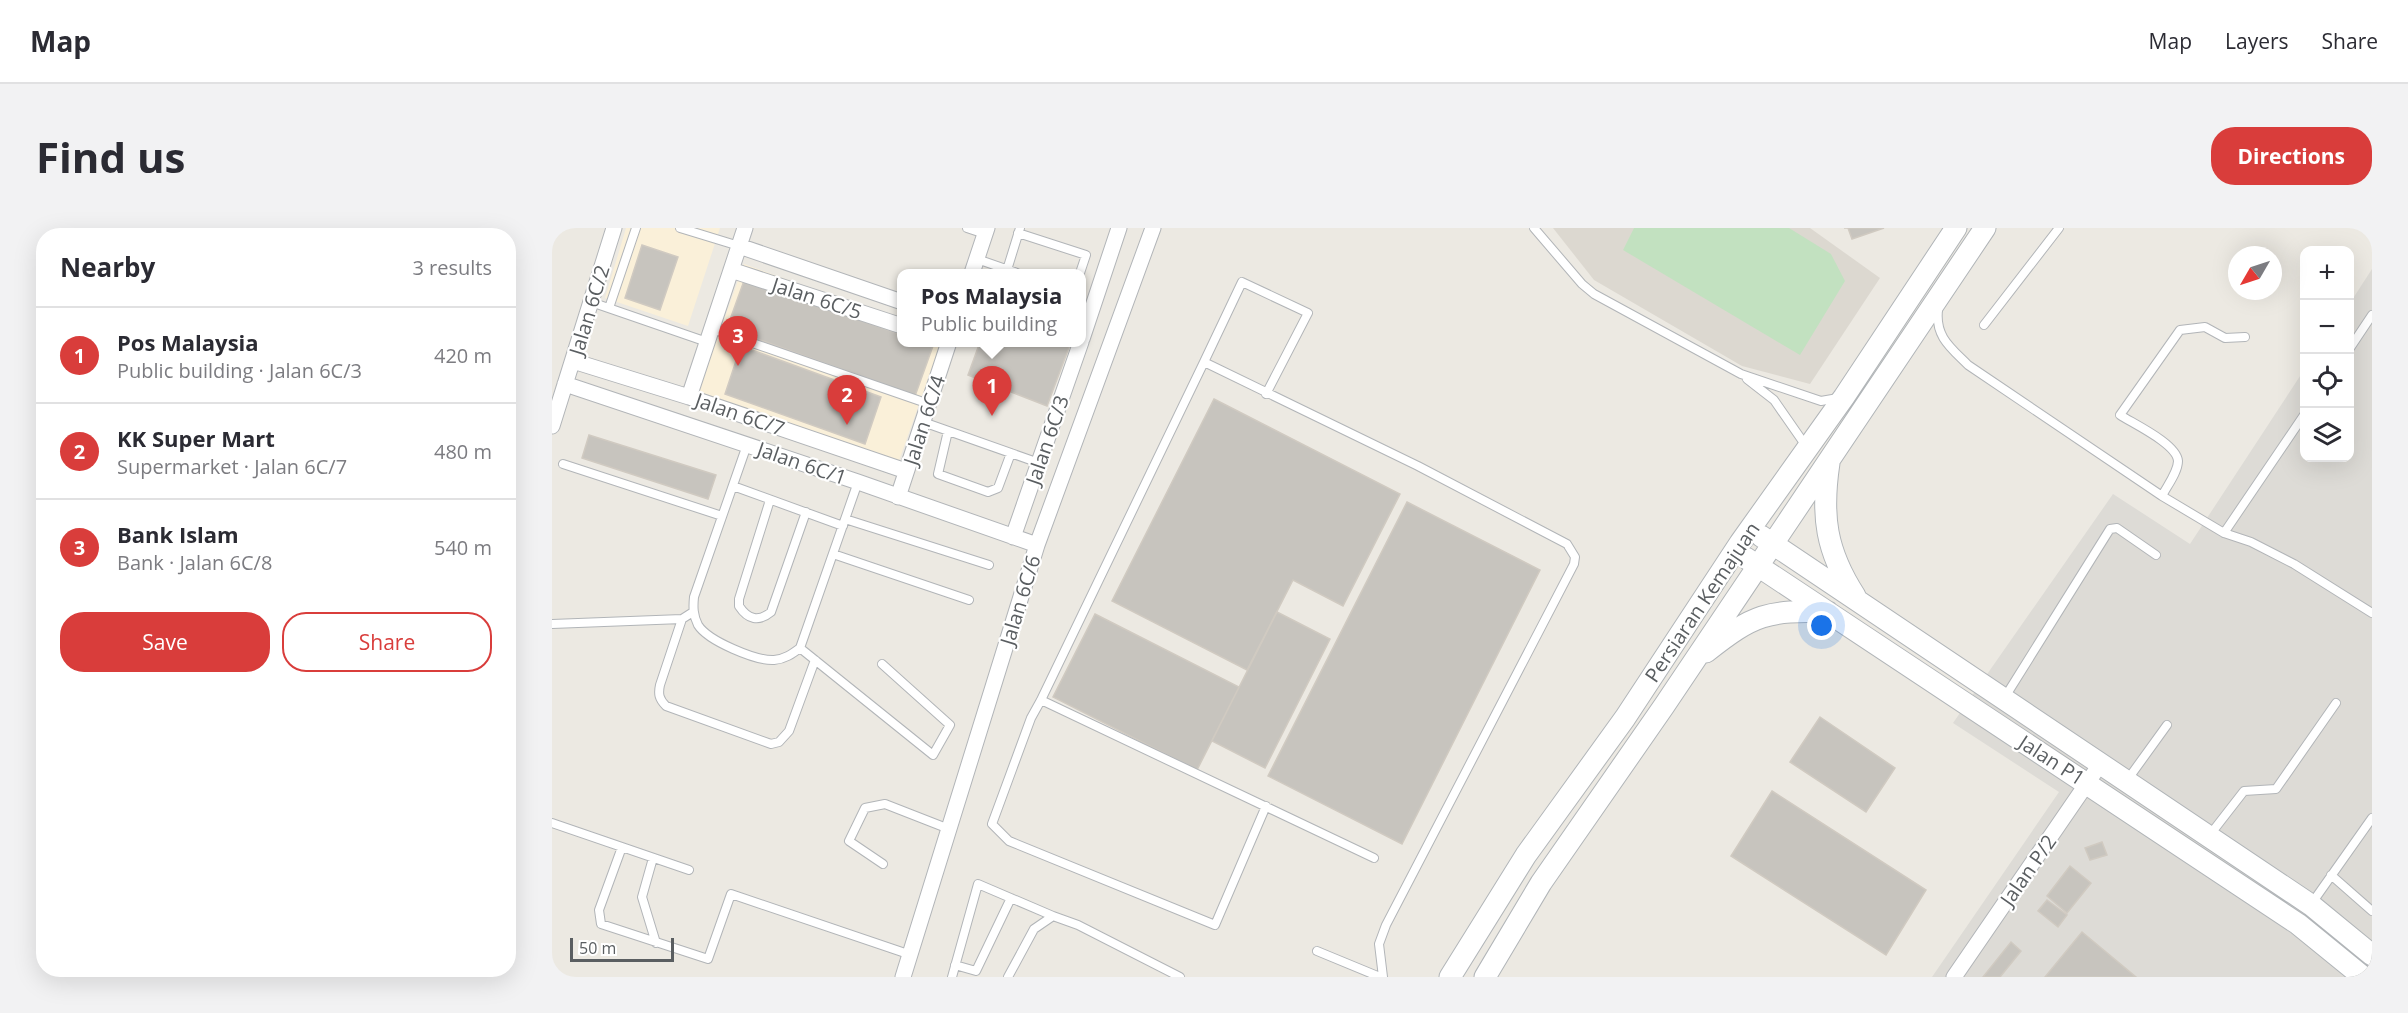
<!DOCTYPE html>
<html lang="en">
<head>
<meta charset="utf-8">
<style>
  body { margin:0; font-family:"Open Sans",sans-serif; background:#f2f2f3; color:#2b2b33 }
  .controls { position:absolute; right:18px; top:18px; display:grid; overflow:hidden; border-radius:12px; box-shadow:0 6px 24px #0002 }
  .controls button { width:54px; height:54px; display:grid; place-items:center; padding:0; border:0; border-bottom:2px solid #e1e1e2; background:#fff; color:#2b2b33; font:30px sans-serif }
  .compass { position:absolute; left:1676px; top:18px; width:54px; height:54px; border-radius:50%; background:#fff; box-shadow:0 6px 24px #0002; rotate:231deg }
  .scale { position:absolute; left:18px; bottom:15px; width:104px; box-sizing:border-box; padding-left:6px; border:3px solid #5a5e61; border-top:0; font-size:16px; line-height:21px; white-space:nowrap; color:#5a5e61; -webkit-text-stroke:4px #fff; paint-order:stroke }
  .you { position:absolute; left:1270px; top:398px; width:21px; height:21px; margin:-15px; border:4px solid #fff; border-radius:50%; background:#1a73e8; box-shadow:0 0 0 9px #1a73e833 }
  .badge { display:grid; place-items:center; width:39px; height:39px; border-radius:50%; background:#d93d3b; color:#fff; font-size:20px; font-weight:700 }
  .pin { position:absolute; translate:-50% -50px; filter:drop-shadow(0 2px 3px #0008) }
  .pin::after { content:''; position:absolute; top:32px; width:21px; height:18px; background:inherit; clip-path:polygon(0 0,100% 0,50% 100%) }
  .popup { position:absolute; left:345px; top:41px; width:189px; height:78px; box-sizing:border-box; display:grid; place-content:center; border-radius:12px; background:#fff; filter:drop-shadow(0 2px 4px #0005); font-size:20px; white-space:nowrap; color:#7c7c81 }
  .popup b { font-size:22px; color:#2b2b33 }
  .popup::after { content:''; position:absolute; left:50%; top:100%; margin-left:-12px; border:12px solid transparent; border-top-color:#fff }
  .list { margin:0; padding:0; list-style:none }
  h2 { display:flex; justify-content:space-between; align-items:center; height:78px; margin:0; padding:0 24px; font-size:26px }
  h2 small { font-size:20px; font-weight:400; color:#7c7c81 }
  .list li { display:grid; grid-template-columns:39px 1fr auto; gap:18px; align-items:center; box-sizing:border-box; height:96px; padding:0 24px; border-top:2px solid #e1e1e2 }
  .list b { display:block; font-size:22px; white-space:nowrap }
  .list p { margin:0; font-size:20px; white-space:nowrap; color:#7c7c81 }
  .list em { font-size:20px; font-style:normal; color:#7c7c81 }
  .actions { display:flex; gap:12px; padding:18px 24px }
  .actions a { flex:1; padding:14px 0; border:2px solid #d93d3b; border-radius:24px; text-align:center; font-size:21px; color:#d93d3b }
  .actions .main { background:#d93d3b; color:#fff }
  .icon { flex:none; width:33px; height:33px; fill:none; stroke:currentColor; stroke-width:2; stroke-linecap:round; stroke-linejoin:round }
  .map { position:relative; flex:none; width:1820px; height:749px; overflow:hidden; border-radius:24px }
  header { display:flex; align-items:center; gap:36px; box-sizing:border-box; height:84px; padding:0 30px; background:#fff; border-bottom:2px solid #e1e1e2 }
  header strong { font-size:28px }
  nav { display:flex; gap:33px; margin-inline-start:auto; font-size:21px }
  .intro { display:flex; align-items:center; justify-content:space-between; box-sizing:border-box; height:144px; padding:0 36px }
  h1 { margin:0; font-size:42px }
  .button { padding:15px 27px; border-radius:24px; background:#d93d3b; color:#fff; font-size:21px; font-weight:700 }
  main { display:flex; gap:36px; padding:0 36px }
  aside { flex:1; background:#fff; border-radius:24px; box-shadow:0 6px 24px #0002 }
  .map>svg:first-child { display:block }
  .commercial { fill:#faf0d9 }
  .industrial { fill:#dddbd6 }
  .education { fill:#dcd8d0 }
  .green { fill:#c2e1c0 }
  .building { fill:#c7c4be; stroke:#d0cac1; stroke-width:1.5 }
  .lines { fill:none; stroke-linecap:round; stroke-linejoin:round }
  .lane-casing { stroke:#b2b5b8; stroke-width:10 }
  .street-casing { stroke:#b2b5b8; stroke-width:17 }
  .secondary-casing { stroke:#b1b5b8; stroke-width:23 }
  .lane { stroke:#fff; stroke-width:8 }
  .street { stroke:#fff; stroke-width:15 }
  .secondary { stroke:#fff; stroke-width:21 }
  .labels { text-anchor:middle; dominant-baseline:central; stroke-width:4.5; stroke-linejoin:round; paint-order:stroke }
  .street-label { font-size:20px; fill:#5a5e61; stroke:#fff }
</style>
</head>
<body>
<header>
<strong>Map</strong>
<nav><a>Map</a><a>Layers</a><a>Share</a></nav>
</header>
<div class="intro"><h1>Find us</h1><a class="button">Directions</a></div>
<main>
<aside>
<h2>Nearby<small>3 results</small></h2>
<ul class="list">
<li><span class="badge">1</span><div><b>Pos Malaysia</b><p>Public building · Jalan 6C/3</p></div><em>420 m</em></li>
<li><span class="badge">2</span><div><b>KK Super Mart</b><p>Supermarket · Jalan 6C/7</p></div><em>480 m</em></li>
<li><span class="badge">3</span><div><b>Bank Islam</b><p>Bank · Jalan 6C/8</p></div><em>540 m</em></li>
</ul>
<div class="actions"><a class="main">Save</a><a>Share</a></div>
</aside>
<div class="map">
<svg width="1820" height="749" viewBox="0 0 1820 749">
  <rect width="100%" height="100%" fill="#ece9e2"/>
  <path class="commercial" d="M74 0H168L136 98 53 70Z
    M192 36 350 93V114L389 115 344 241 144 169Z"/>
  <path class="industrial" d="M1820 41V749H1380L1507 564 1401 495 1561 266 1638 316 1752 142V230H1798V75Z"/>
  <path class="education" d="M1001 0H1258L1328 50 1258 156 1190 138 1042 52Z"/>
  <path class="green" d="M1082 0H1237L1279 26 1293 53 1248 127 1071 22Z"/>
  <path class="building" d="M1292 0H1332L1300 11 1296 0Z
    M90 17 126 29 108 82 73 70Z
    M193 50 350 107V114H371L381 118 363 168 175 100Z
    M428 114H519L495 178 416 147Z
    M189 118 329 169 313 216 173 166Z
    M662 171 848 266 791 378 741 352 695 442 560 373Z
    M37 207 164 247 156 271 30 230Z
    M855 274 988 342 850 616 716 548Z
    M725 384 778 411 713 540 660 513Z
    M543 386 687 459 645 542 501 469Z
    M1268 489 1343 540 1314 584 1238 534Z
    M1220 563 1374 662 1334 727 1179 628Z
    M1550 614 1555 627 1538 632 1533 620Z
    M1518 638 1539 655 1515 685 1495 668Z
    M1495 672 1515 687 1506 699 1486 683Z
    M1530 704 1584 749H1493Z
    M1459 714 1469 723 1448 749H1431Z"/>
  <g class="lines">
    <g class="lane-casing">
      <path id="lane" d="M128 0 187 18
        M415 0 433 6
        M982 0 1030 56 1042 66 1189 146 1269 173 1286 170
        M466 5 534 27 528 45
        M425 31 465 45
        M455 42 468 0
        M39 74 155 114
        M57 80 84 0
        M1386 82C1383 109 1399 120 1416 137L1610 268 1672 305 1699 314 1742 336 1820 385
        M1432 97 1507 0
        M160 101 377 176
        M1798 120 1820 87
        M652 134 690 54 756 85 714 166
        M1195 151 1222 172 1254 218
        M371 194 487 235
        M396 203 386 246 436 264 446 260 459 225
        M195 217 142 369C141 379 141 387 146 397 156 413 204 433 222 432 233 431 240 426 248 420L306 254
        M11 236 170 288
        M181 258 291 298
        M1610 268C1615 258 1626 244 1626 233 1625 216 1582 196 1568 187L1628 102 1653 99 1673 110 1693 109
        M218 272 187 371V378C196 392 207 394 219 384L254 284
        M293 291 437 337
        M1672 305 1752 187
        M281 326 417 372
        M141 384 130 391 108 457C106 466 107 471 114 478L219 516 227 514 237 503 263 432
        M0 396 130 391
        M248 420 381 527 398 497 330 436
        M1453 469 1558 301 1565 300 1604 327
        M489 472 822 630
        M1576 551 1615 497
        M714 578 663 697 457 613 440 596 479 490 489 472 652 134 866 238 1015 316 1023 329 1022 336 834 697 827 716 831 749
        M0 595 137 642
        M1657 608 1692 563 1724 561 1784 475
        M70 619 47 682 49 696 156 731 179 666 359 727
        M101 630 90 669 104 715
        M331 636 297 613 313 580 333 576 397 601
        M1779 647 1820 683
        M1760 675 1820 590
        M765 723 828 749
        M403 737 424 743 459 670
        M400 749 426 656 501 688
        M456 749 482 701 501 688 526 697 628 749"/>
    </g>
    <g class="street-casing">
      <path id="street" d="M187 18 350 74
        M179 42 350 98
        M420 45 435 0
        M530 111 567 0
        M21 133 137 169 354 243
        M13 156 306 254 485 317
        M137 169 193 0
        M0 198 62 0
        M346 269 397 114
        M461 309 529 114
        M351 749 485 317 601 0
        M1402 749 1549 535"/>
    </g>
    <g class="secondary-casing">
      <path id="secondary" d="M1277 235C1269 288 1274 323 1303 368
        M1209 308 1759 677 1820 727
        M1194 330 1746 696 1811 749
        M1154 424C1202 386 1215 382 1276 384
        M898 749 974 627 1073 490 1188 315 1292 169 1404 0
        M933 749 989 655 1112 478 1433 0"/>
    </g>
    <use href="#lane" class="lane"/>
    <use href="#street" class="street"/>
    <use href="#secondary" class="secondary"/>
  </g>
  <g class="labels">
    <g class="street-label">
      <text transform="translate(265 70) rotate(18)">Jalan 6C/5</text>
      <text transform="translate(37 82) rotate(-73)">Jalan 6C/2</text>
      <text transform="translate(188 186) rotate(19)">Jalan 6C/7</text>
      <text transform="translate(372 192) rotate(-72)">Jalan 6C/4</text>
      <text transform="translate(495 212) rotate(-71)">Jalan 6C/3</text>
      <text transform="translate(250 235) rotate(19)">Jalan 6C/1</text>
      <text transform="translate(468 372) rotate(-73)">Jalan 6C/6</text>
      <text transform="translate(1150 374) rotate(-56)">Persiaran Kemajuan</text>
      <text transform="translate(1500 532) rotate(33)">Jalan P1</text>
      <text transform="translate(1476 642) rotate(-55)">Jalan P/2</text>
    </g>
  </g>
</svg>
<div class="controls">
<button>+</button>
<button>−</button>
<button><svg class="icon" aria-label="locate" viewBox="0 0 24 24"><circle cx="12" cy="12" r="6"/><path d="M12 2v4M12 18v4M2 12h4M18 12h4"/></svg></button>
<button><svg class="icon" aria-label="layers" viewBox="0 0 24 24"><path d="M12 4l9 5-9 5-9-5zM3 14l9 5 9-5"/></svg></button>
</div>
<svg class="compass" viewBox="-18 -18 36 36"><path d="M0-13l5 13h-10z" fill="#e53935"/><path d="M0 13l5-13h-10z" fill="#7c7c81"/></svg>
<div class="scale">50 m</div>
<div class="you"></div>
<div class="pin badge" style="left:440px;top:188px">1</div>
<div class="popup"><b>Pos Malaysia</b>Public building</div>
<div class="pin badge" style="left:295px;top:197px">2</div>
<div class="pin badge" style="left:186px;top:138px">3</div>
</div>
</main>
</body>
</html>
